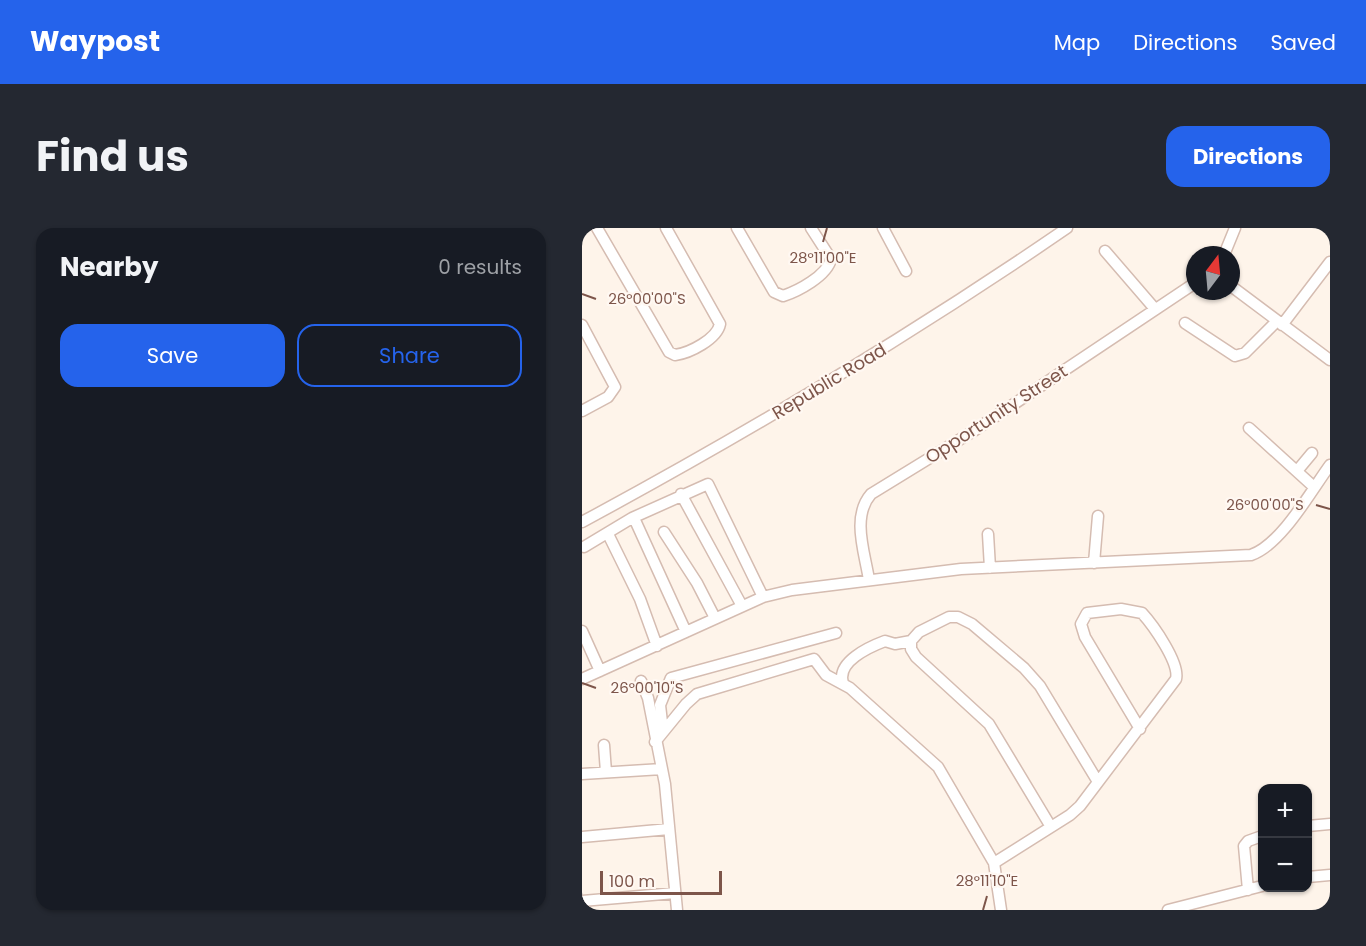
<!DOCTYPE html>
<html lang="en">
<head>
<meta charset="utf-8">
<style>
  body { margin:0; font-family:Poppins,sans-serif; background:#242831; color:#f1f3f6 }
  .controls { position:absolute; right:18px; bottom:18px; display:grid; overflow:hidden; border-radius:12px; box-shadow:0 2px 4px #0004 }
  .controls button { width:54px; height:54px; display:grid; place-items:center; padding:0; border:0; border-bottom:2px solid #363941; background:#171b24; color:#f1f3f6; font:30px sans-serif }
  .compass { position:absolute; left:604px; top:18px; width:54px; height:54px; border-radius:50%; background:#171b24; box-shadow:0 2px 4px #0004; rotate:16deg }
  .scale { position:absolute; left:18px; bottom:15px; width:122px; box-sizing:border-box; padding-left:6px; border:3px solid #7d554a; border-top:0; font-size:16px; line-height:21px; white-space:nowrap; color:#7d554a; -webkit-text-stroke:4px #fff8f2; paint-order:stroke }
  .list { margin:0; padding:0; list-style:none }
  h2 { display:flex; justify-content:space-between; align-items:center; height:78px; margin:0; padding:0 24px; font-size:26px }
  h2 small { font-size:20px; font-weight:400; color:#9ea1a6 }
  .actions { display:flex; gap:12px; padding:18px 24px }
  .actions a { flex:1; padding:14px 0; border:2px solid #2563eb; border-radius:18px; text-align:center; font-size:21px; color:#2563eb }
  .actions .main { background:#2563eb; color:#fff }
  .map { position:relative; flex:none; width:748px; height:682px; overflow:hidden; border-radius:18px }
  header { display:flex; align-items:center; gap:36px; box-sizing:border-box; height:84px; padding:0 30px; background:#2563eb; color:#fff }
  header strong { font-size:28px }
  nav { display:flex; gap:33px; margin-inline-start:auto; font-size:21px }
  .intro { display:flex; align-items:center; justify-content:space-between; box-sizing:border-box; height:144px; padding:0 36px }
  h1 { margin:0; font-size:42px }
  .button { padding:15px 27px; border-radius:18px; background:#2563eb; color:#fff; font-size:21px; font-weight:700 }
  main { display:flex; gap:36px; padding:0 36px }
  aside { flex:1; background:#171b24; border-radius:18px; box-shadow:0 2px 4px #0004 }
  .map>svg:first-child { display:block }
  .lines { fill:none; stroke-linecap:round; stroke-linejoin:round }
  .minor-casing { stroke:#d5bcb1; stroke-width:13 }
  .minor { stroke:#fff; stroke-width:10 }
  .ticks { fill:none; stroke:#7d554a; stroke-width:2 }
  .labels { text-anchor:middle; dominant-baseline:central; stroke-width:4.5; stroke-linejoin:round; paint-order:stroke }
  .street-label { font-size:18px; fill:#7d554a; stroke:#fff8f2 }
  .ticks-label { font-size:15px; text-anchor:middle; fill:#7d554a; stroke:#fff8f2; stroke-width:4.5; stroke-linejoin:round; paint-order:stroke }
</style>
</head>
<body>
<header>
<strong>Waypost</strong>
<nav><a>Map</a><a>Directions</a><a>Saved</a></nav>
</header>
<div class="intro"><h1>Find us</h1><a class="button">Directions</a></div>
<main>
<aside>
<h2>Nearby<small>0 results</small></h2>
<ul class="list">
</ul>
<div class="actions"><a class="main">Save</a><a>Share</a></div>
</aside>
<div class="map">
<svg width="748" height="682" viewBox="0 0 748 682">
  <rect width="100%" height="100%" fill="#fef4ea"/>
  <g class="lines">
    <g class="minor-casing">
      <path id="minor" d="M15 0 87 124 93 127C108 125 135 111 138 96L84 0
        M155 0 192 64 201 68C216 63 245 48 249 31L229 0
        M301 0 324 43
        M523 23 573 81
        M642 27 653 0
        M649 58 748 132
        M603 95 653 128 663 125 695 93
        M0 97 33 159 26 169 0 183
        M700 97 748 34
        M667 200 732 259
        M715 243 730 225
        M99 266 160 378
        M52 290 104 404
        M0 294C167 204 329 107 485 0
        M82 304 115 355 133 390
        M26 306 58 371 75 418
        M406 306 408 340
        M2 319 50 290 126 256 181 369
        M512 335 516 288
        M287 352C283 325 269 289 289 266L390 204 613 55
        M0 403 18 443
        M329 413 337 404 367 389H376L390 396 442 440 458 458 516 554
        M329 413V421L334 429 407 496 469 599
        M0 451 181 369 210 362 379 341 669 327C699 317 729 263 748 237
        M59 453 66 470 83 556 95 682
        M261 455C254 434 287 419 303 413L313 416 329 413
        M81 503 78 477 89 450 254 405
        M73 514 104 476 115 466 232 431 244 447 268 460 356 539 412 635 419 682
        M22 517 24 544
        M0 546 80 541
        M726 598 748 596
        M0 609 87 601
        M412 635 488 587 498 578 594 451C598 435 571 397 560 385L539 381 505 385 499 396 503 409 558 501
        M726 649 748 647
        M666 662 662 618 666 613 680 608
        M0 673 93 665
        M586 682 680 658"/>
    </g>
    <use href="#minor" class="minor"/>
  </g>
  <path class="ticks" d="M241 14 245 0M0 66 14 71M734 277 748 281M0 455 14 460M401 682 405 668"/>
  <g class="labels">
    <g class="street-label">
      <text transform="translate(247 153) rotate(-31)">Republic Road</text>
      <text transform="translate(414 186) rotate(-33)">Opportunity Street</text>
    </g>
  </g>
  <g class="ticks-label">
    <text x="241" y="35">28°11'00"E</text>
    <text x="65" y="76">26°00'00"S</text>
    <text x="683" y="282">26°00'00"S</text>
    <text x="65" y="465">26°00'10"S</text>
    <text x="405" y="658">28°11'10"E</text>
  </g>
</svg>
<div class="controls">
<button>+</button>
<button>−</button>
</div>
<svg class="compass" viewBox="-18 -18 36 36"><path d="M0-13l5 13h-10z" fill="#e53935"/><path d="M0 13l5-13h-10z" fill="#9ea1a6"/></svg>
<div class="scale">100 m</div>
</div>
</main>
</body>
</html>
